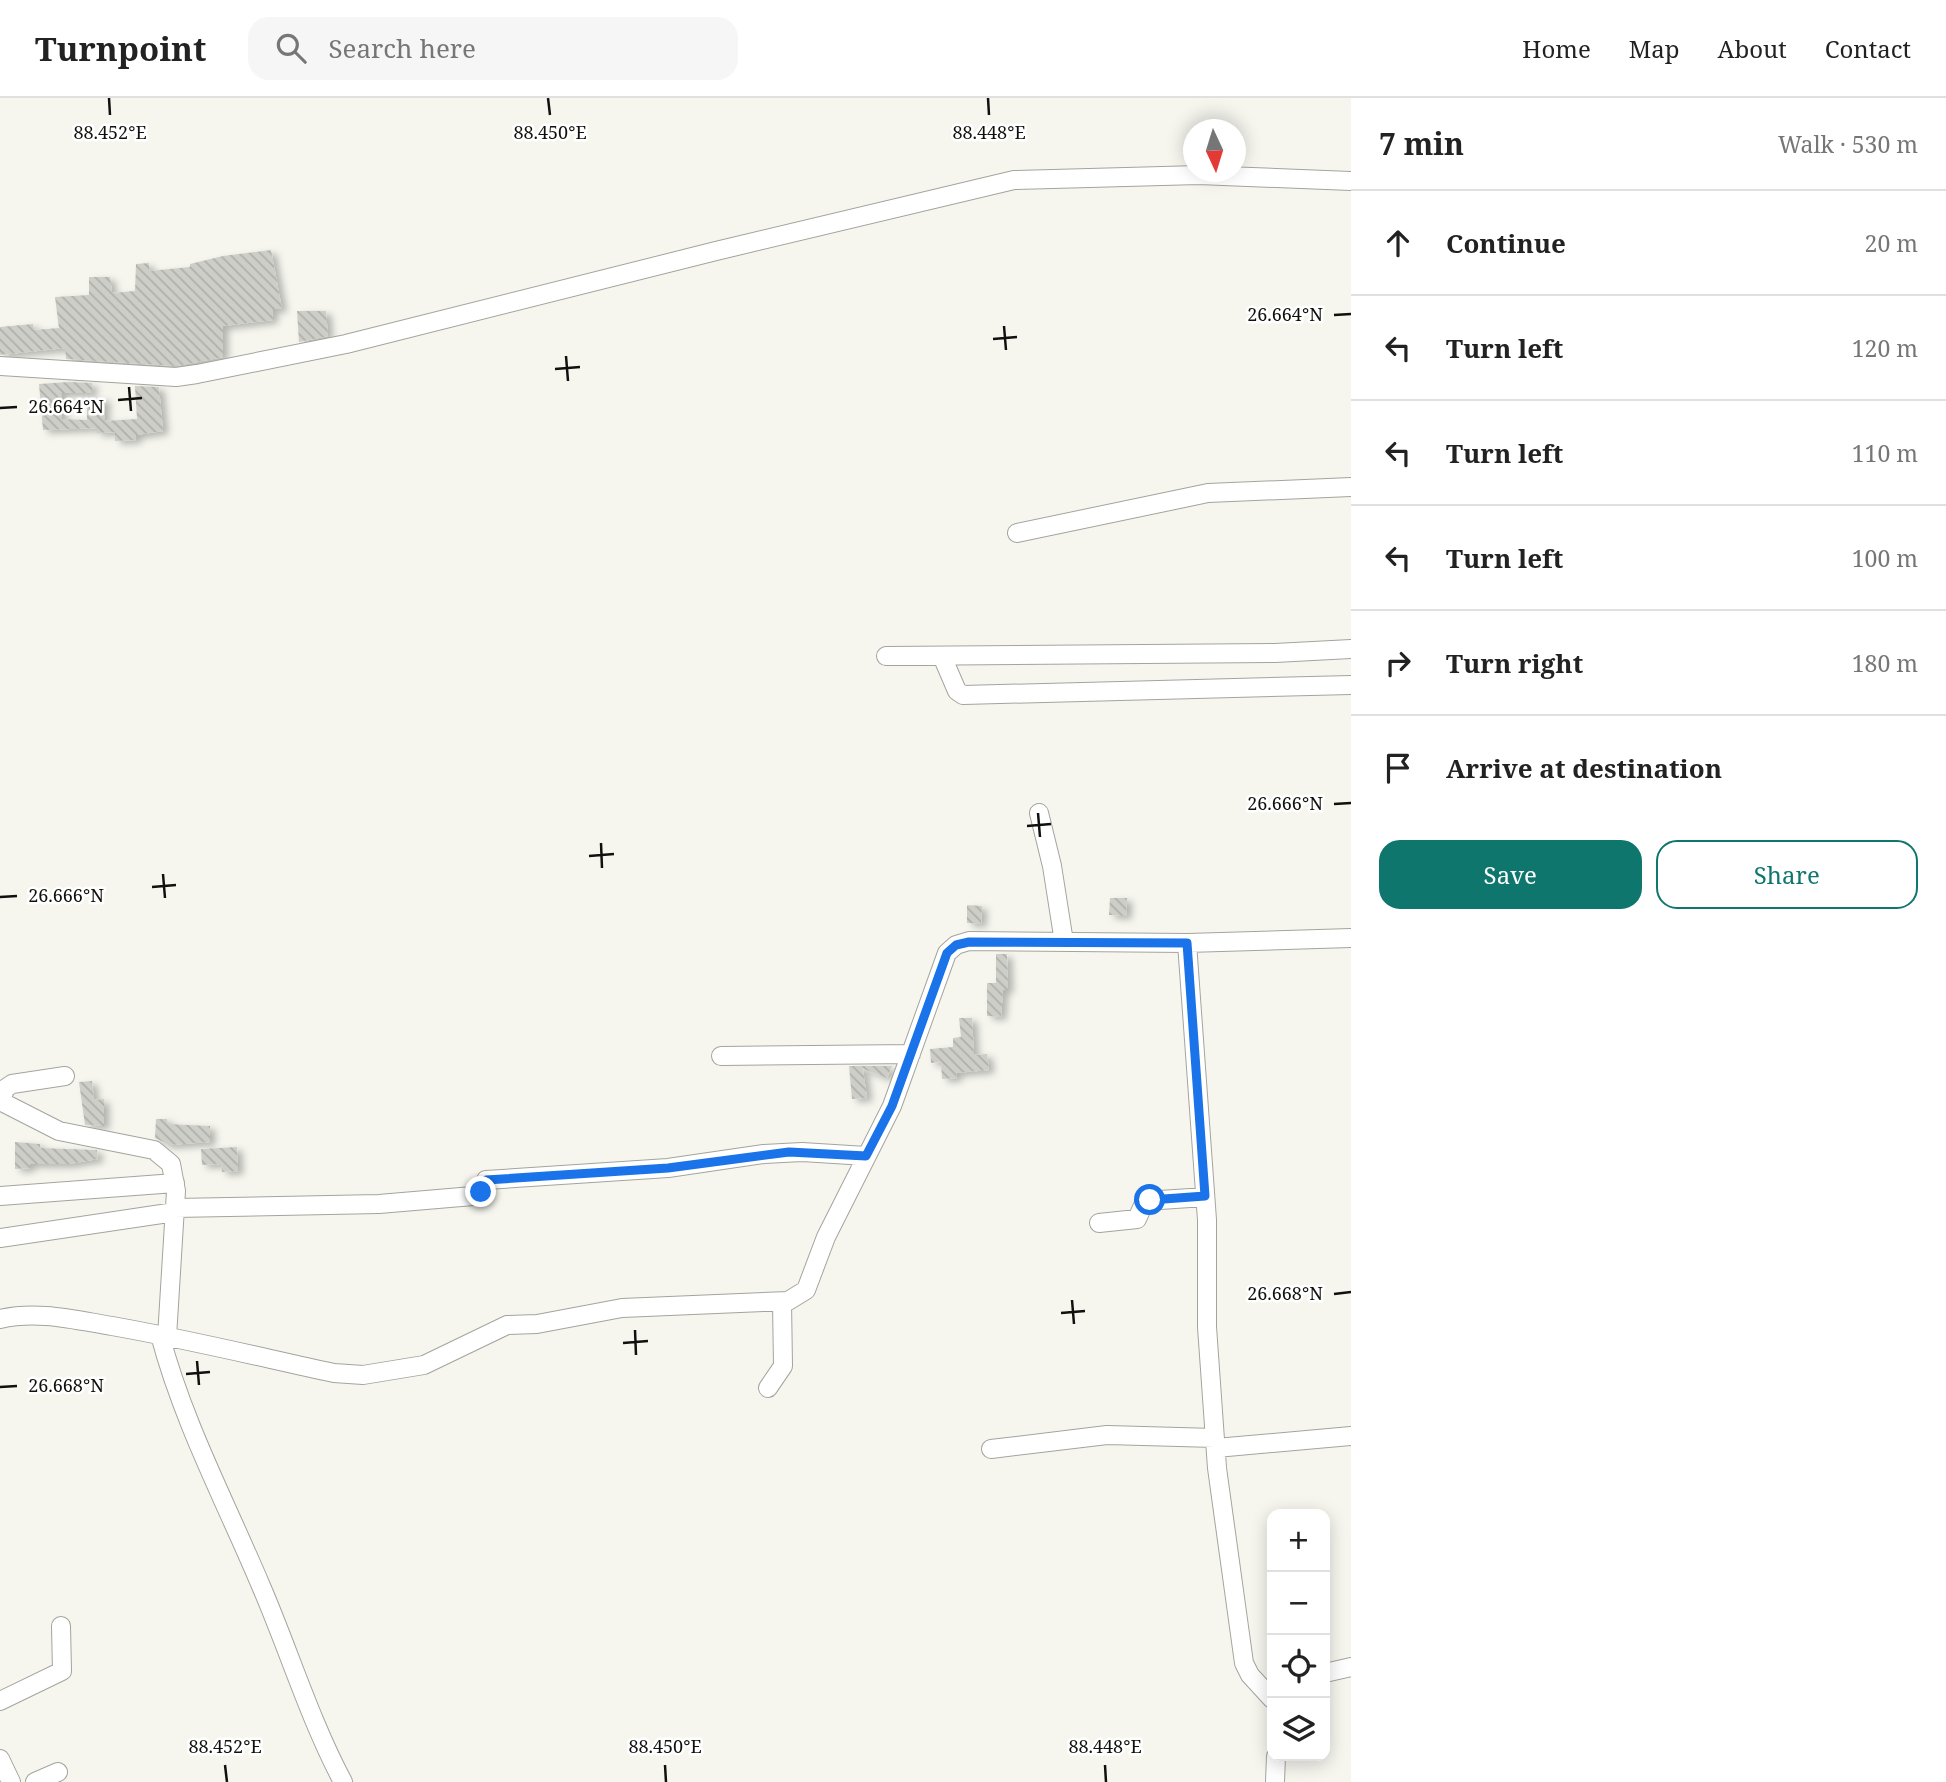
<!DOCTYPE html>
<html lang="en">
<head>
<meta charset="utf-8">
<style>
  body { margin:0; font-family:"Noto Serif",serif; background:#f6f6f6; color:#222 }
  .controls { position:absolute; right:21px; bottom:21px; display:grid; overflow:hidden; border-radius:14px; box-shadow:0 4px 18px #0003 }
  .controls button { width:63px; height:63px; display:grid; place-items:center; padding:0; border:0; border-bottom:2px solid #e0e0e0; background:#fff; color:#222; font:35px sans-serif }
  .compass { position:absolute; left:1183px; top:21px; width:63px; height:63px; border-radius:50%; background:#fff; box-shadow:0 4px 18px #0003; rotate:176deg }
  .stop { position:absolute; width:21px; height:21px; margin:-16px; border:5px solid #1a73e8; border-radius:50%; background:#fff }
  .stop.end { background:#1a73e8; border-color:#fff; box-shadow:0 2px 7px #0008 }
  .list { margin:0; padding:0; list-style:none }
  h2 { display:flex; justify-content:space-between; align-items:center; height:91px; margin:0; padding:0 28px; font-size:30px }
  h2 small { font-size:23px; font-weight:400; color:#767676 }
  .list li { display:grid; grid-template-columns:46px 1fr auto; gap:21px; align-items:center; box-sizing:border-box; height:105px; padding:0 28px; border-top:2px solid #e0e0e0 }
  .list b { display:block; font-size:26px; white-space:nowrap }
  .list em { font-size:23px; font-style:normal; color:#767676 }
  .actions { display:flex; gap:14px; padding:21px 28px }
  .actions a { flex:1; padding:16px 0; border:2px solid #0f766e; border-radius:21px; text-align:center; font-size:24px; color:#0f766e }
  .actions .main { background:#0f766e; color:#fff }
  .icon { flex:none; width:38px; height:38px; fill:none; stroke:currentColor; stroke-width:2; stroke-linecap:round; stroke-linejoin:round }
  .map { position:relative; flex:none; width:1351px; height:1684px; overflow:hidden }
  header { display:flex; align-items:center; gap:42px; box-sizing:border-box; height:98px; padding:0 35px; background:#fff; border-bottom:2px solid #e0e0e0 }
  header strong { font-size:33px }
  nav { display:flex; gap:38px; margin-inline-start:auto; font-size:24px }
  .search { width:490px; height:63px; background:#f6f6f6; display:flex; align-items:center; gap:18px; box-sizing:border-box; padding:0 24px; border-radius:21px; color:#767676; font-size:26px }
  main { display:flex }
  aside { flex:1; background:#fff }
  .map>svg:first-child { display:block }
  .building { fill:url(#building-back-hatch); filter:url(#shadow) }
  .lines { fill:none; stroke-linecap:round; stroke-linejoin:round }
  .minor-casing { stroke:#a4a49e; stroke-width:20 }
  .minor { stroke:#fff; stroke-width:18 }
  .route { stroke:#1a73e8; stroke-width:9 }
  .ticks { fill:none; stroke:#10100e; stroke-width:2.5 }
  .ticks-label { font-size:18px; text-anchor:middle; fill:#10100e; stroke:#fff; stroke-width:5; stroke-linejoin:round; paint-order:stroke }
</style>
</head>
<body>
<header>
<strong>Turnpoint</strong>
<div class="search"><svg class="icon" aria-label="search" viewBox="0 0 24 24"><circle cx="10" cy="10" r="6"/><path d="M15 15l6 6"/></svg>Search here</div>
<nav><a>Home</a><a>Map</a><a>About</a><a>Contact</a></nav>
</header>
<main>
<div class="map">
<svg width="1351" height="1684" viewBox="0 0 1351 1684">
  <defs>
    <pattern id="building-back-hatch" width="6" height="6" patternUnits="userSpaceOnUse" patternTransform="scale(1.75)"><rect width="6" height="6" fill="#cecec8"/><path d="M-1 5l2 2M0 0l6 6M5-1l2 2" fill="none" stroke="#b0b0ab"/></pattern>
    <filter id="shadow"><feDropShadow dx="5.5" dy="3.5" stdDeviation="3.5" flood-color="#0004"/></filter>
  </defs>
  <rect width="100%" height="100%" fill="#f6f6ef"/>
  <path class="building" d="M271 152 282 211H272L273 222 223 228V259L176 268 66 261 65 250 0 257V229L33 226 34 232 59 230 55 199 89 197V179H110L112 195 135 193 136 166 149 165V173L190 169V166L223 158Z
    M297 213H326L328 238 299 244Z
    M69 284 92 285V295H61L62 321 87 322V300H105L104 323 137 321 135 288 159 289 163 333 136 337V342L115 343V334L97 335V330L43 332 39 286Z
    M1110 800H1127L1126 818 1109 817Z
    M967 807 982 808 981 826 967 825Z
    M996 856H1007L1008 892H1003L1001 919 987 918V885H996Z
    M959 920H972L974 957 987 956 989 972 956 975 957 980 942 981 941 964 931 965 930 951 953 949V940L961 939Z
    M849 968H892L887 980 863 971 867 1000 852 1001Z
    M92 983 94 1002 104 1001V1028L85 1027 79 984Z
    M156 1021H167L168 1026 210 1028V1044L169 1047 155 1040Z
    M15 1044 40 1046V1050L97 1052 98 1061 69 1066H30V1070L15 1071Z
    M237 1049 238 1073 222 1074 221 1066 202 1067 201 1051Z"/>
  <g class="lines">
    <g class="minor-casing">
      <path id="minor" d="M0 268 176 279 197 276 346 246 716 153 1014 82 1199 77 1351 83
        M1017 435 1208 395 1351 389
        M886 558 1275 555 1351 551
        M942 558 957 593 963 597 1351 587
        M1039 715 1052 768 1064 844
        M1187 845 1207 1122V1229L1217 1370 1244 1565 1250 1577 1272 1601
        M721 958 911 956
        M0 1003 59 1033 154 1052 171 1066 176 1093 167 1239
        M0 1003 6 990 12 986 65 978
        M0 1098 175 1085
        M175 1110 379 1106 473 1098 481 1094 486 1082 668 1070 764 1056 802 1054 866 1058
        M1099 1125 1137 1121 1145 1103 1205 1099
        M0 1140 175 1114
        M0 1221C37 1212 75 1222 112 1228 186 1241 260 1259 334 1275L363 1277 424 1267 507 1227 537 1226 622 1210 788 1203 806 1192 826 1139 892 1008 947 855 956 847 969 843 1187 845 1351 840
        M160 1237C183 1324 226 1405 261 1488 289 1553 310 1622 343 1684
        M768 1290 783 1268 782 1204
        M1216 1350 1351 1338
        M991 1351 1107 1337 1215 1340
        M1325 1575 1351 1569
        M0 1603 62 1573 61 1528
        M0 1661 11 1684
        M35 1684 58 1674
        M1275 1684 1276 1658"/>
    </g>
    <use href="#minor" class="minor"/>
  </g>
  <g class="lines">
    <path class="route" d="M481 1094 486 1082 668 1070 789 1054 866 1058 892 1008 947 855 956 847 969 844 1187 845 1205 1098 1150 1102"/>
  </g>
  <path class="ticks" d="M109 0 110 17M548 0 550 17M988 0 989 17M1334 217 1351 216M1004 228 1006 252M993 241 1017 239M566 258 568 283M555 271 580 269M129 289 131 313M118 302 142 300M0 310 17 309M1334 706 1351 705M1038 715 1040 739M1027 728 1051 726M601 745 602 770M589 758 614 756M163 776 165 800M152 789 176 787M0 799 17 798M1334 1196 1351 1194M1072 1202 1074 1226M1061 1215 1085 1213M635 1232 636 1257M623 1245 648 1243M197 1263 199 1287M186 1276 210 1274M0 1289 17 1288M225 1667 227 1684M665 1667 666 1684M1105 1667 1106 1684"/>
  <g class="ticks-label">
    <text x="110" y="41">88.452°E</text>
    <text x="550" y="41">88.450°E</text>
    <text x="989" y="41">88.448°E</text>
    <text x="1285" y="223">26.664°N</text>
    <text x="66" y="315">26.664°N</text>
    <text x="1285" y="712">26.666°N</text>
    <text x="66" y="804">26.666°N</text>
    <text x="1285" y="1202">26.668°N</text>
    <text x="66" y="1294">26.668°N</text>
    <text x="225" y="1655">88.452°E</text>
    <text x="665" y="1655">88.450°E</text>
    <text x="1105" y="1655">88.448°E</text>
  </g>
</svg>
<div class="controls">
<button>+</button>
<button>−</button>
<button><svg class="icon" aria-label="locate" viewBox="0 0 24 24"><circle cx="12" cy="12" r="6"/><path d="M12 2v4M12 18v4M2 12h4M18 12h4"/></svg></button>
<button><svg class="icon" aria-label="layers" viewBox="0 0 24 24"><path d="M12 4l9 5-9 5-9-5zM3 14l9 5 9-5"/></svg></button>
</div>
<svg class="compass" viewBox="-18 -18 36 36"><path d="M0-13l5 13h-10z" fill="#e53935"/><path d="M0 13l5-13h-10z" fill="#767676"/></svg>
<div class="stop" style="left:1150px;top:1102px"></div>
<div class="stop end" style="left:481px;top:1094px"></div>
</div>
<aside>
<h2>7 min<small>Walk · 530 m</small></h2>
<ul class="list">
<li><svg class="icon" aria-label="ahead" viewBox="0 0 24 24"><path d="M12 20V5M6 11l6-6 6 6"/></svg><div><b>Continue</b></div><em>20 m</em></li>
<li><svg class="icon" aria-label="left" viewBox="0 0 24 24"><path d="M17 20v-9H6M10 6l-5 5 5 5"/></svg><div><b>Turn left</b></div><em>120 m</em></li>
<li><svg class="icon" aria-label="left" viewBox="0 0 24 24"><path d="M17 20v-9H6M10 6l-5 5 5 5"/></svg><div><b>Turn left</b></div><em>110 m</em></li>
<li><svg class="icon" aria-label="left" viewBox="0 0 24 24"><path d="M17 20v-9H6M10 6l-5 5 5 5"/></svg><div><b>Turn left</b></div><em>100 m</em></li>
<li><svg class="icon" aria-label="right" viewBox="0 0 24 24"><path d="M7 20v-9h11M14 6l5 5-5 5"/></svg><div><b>Turn right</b></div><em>180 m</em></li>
<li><svg class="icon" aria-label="arrive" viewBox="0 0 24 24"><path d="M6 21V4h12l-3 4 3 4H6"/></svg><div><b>Arrive at destination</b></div></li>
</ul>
<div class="actions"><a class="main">Save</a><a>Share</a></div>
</aside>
</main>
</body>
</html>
